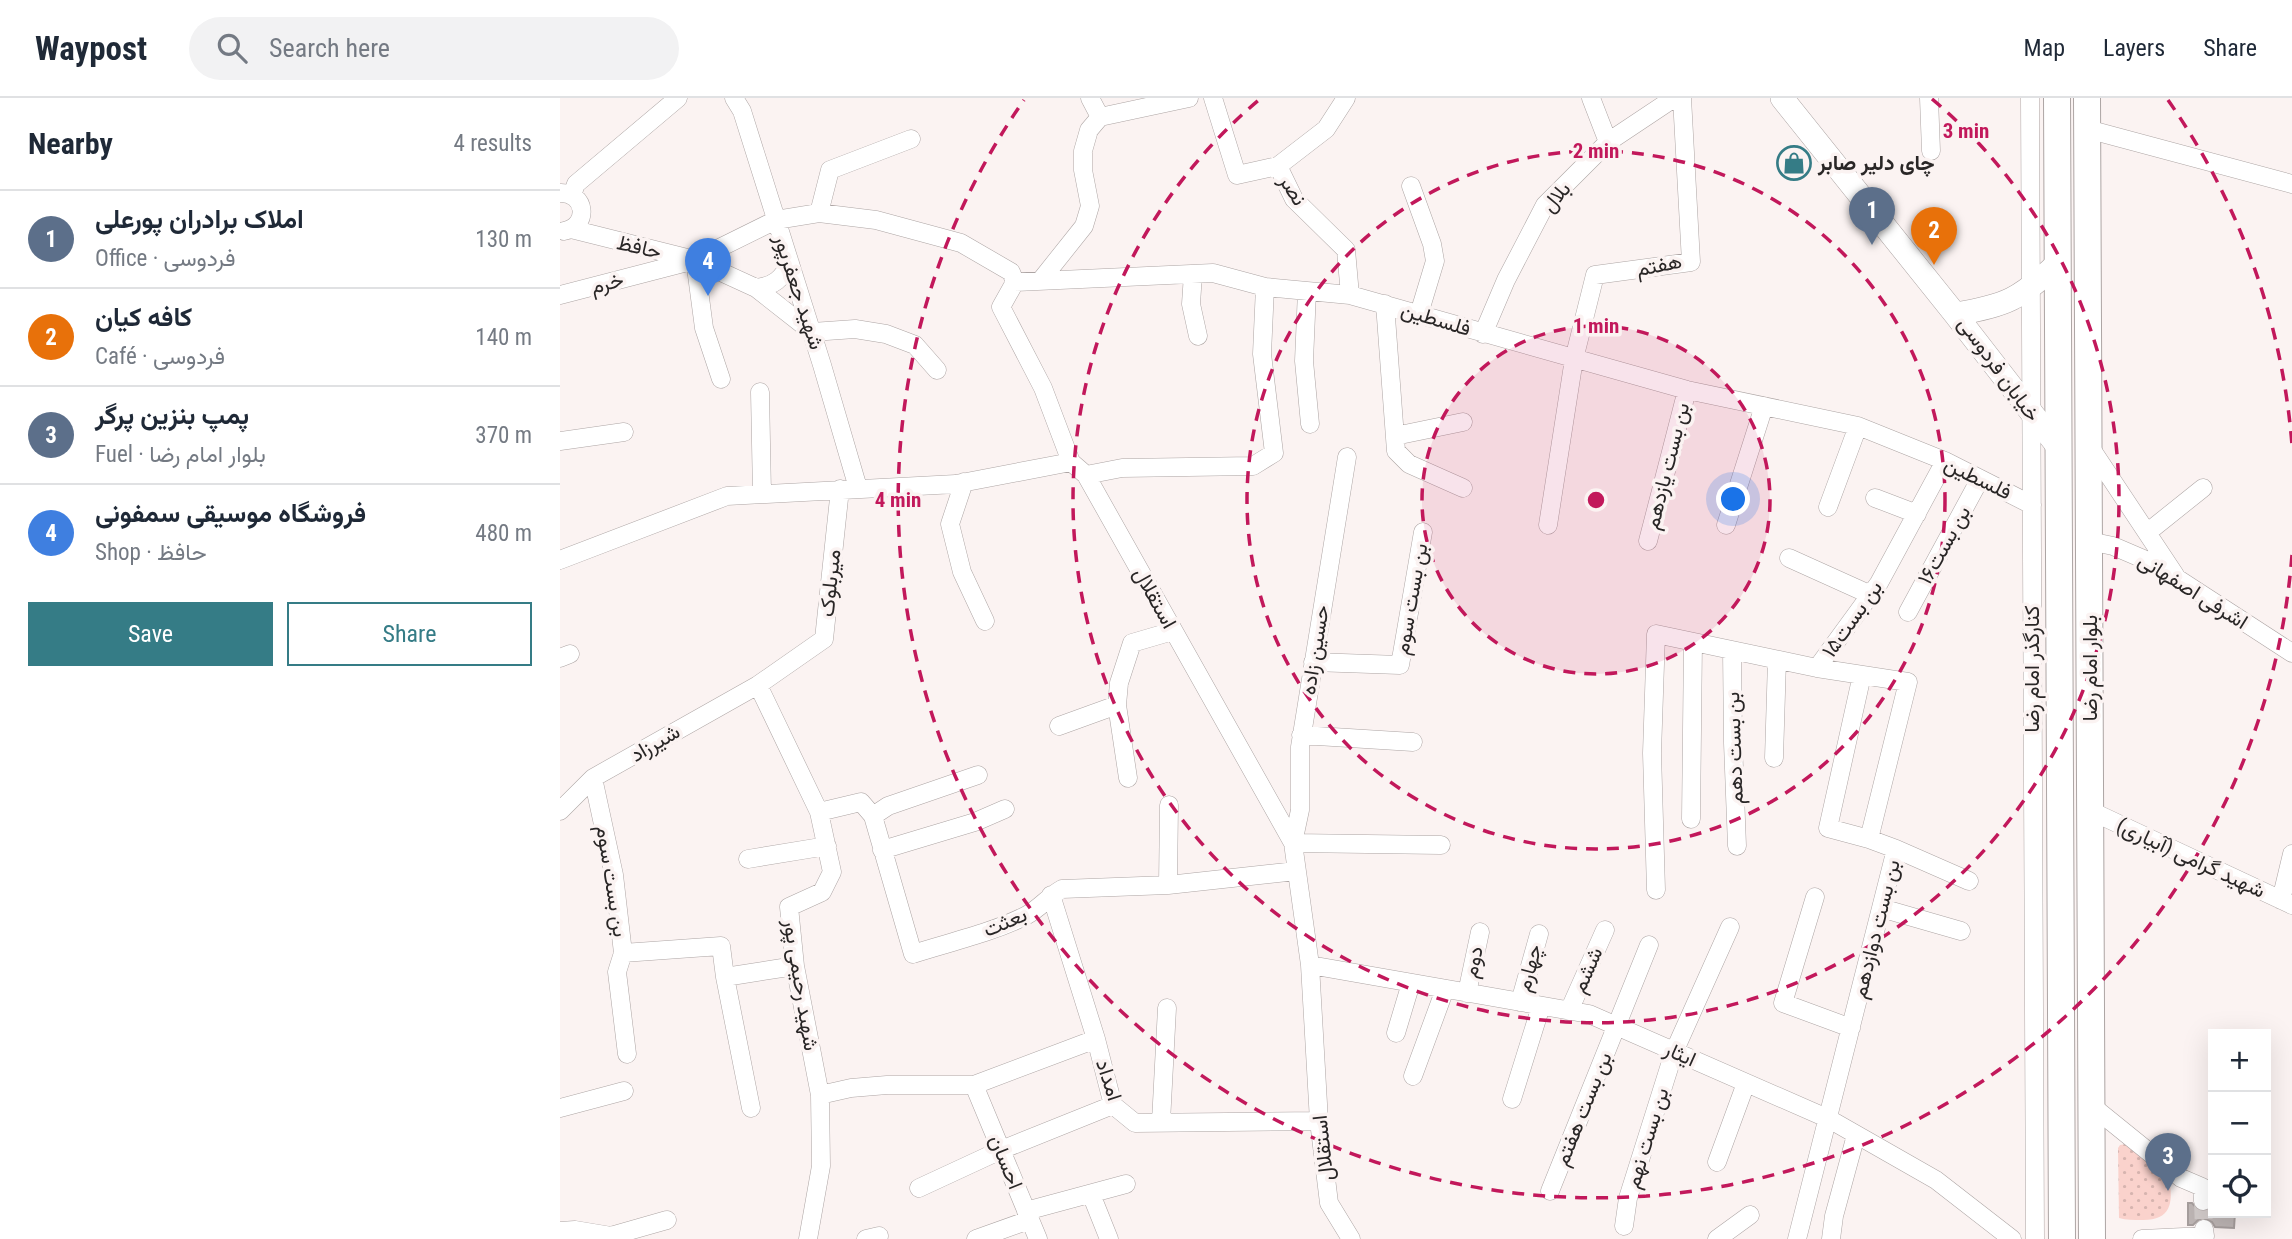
<!DOCTYPE html>
<html lang="en">
<head>
<meta charset="utf-8">
<style>
  body { margin:0; font-family:"Roboto Condensed",Vazirmatn,sans-serif; background:#f2f2f3; color:#1f2937 }
  .controls { position:absolute; right:21px; bottom:21px; display:grid; overflow:hidden; border-radius:0px; box-shadow:0 7px 28px #0002 }
  .controls button { width:63px; height:63px; display:grid; place-items:center; padding:0; border:0; border-bottom:2px solid #e0e1e3; background:#fff; color:#1f2937; font:35px sans-serif }
  .you { position:absolute; left:1174px; top:402px; width:24px; height:24px; margin:-18px; border:5px solid #fff; border-radius:50%; background:#1a73e8; box-shadow:0 0 0 10px #1a73e833 }
  .badge { display:grid; place-items:center; width:46px; height:46px; border-radius:50%; background:#357c86; color:#fff; font-size:23px; font-weight:700 }
  .pin { position:absolute; translate:-50% -58px; filter:drop-shadow(0 2px 4px #0008) }
  .pin::after { content:''; position:absolute; top:37px; width:24px; height:21px; background:inherit; clip-path:polygon(0 0,100% 0,50% 100%) }
  .list { margin:0; padding:0; list-style:none }
  h2 { display:flex; justify-content:space-between; align-items:center; height:91px; margin:0; padding:0 28px; font-size:30px }
  h2 small { font-size:23px; font-weight:400; color:#747a83 }
  .list li { display:grid; grid-template-columns:46px 1fr auto; gap:21px; align-items:center; box-sizing:border-box; height:98px; padding:0 28px; border-top:2px solid #e0e1e3 }
  .list b { display:block; font-size:26px; white-space:nowrap }
  .list p { margin:0; font-size:23px; white-space:nowrap; color:#747a83 }
  .list em { font-size:23px; font-style:normal; color:#747a83 }
  .actions { display:flex; gap:14px; padding:21px 28px }
  .actions a { flex:1; padding:16px 0; border:2px solid #357c86; border-radius:0px; text-align:center; font-size:24px; color:#357c86 }
  .actions .main { background:#357c86; color:#fff }
  .icon { flex:none; width:38px; height:38px; fill:none; stroke:currentColor; stroke-width:2; stroke-linecap:round; stroke-linejoin:round }
  .map { position:relative; flex:none; width:1732px; height:1141px; overflow:hidden }
  header { display:flex; align-items:center; gap:42px; box-sizing:border-box; height:98px; padding:0 35px; background:#fff; border-bottom:2px solid #e0e1e3 }
  header strong { font-size:33px }
  nav { display:flex; gap:38px; margin-inline-start:auto; font-size:24px }
  .search { width:490px; height:63px; background:#f2f2f3; display:flex; align-items:center; gap:18px; box-sizing:border-box; padding:0 24px; border-radius:38px; color:#747a83; font-size:26px }
  main { display:flex }
  aside { flex:1; background:#fff }
  .map>svg:first-child { display:block }
  .grass { fill:url(#grass-dots) }
  .building { fill:#bdb5b4; stroke:#a69e9d; stroke-width:2 }
  .lines { fill:none; stroke-linecap:round; stroke-linejoin:round }
  .minor-tunnel { stroke:#d1cac9; stroke-width:18; stroke-dasharray:18 9; stroke-linecap:butt }
  .minor-casing { stroke:#ada5a4; stroke-width:19 }
  .major-casing { stroke:#ada5a4; stroke-width:24 }
  .highway-casing { stroke:#ada5a4; stroke-width:28 }
  .minor { stroke:#fff; stroke-width:18 }
  .major { stroke:#fff; stroke-width:23 }
  .highway { stroke:#fff; stroke-width:26 }
  .ring { fill:none; stroke:#c2185b; stroke-width:3.5; stroke-dasharray:12 9 }
  .labels { text-anchor:middle; dominant-baseline:central; stroke-width:7; stroke-linejoin:round; paint-order:stroke }
  .poi-label { font-size:21px; font-weight:bold; fill:#292626; stroke:#fbf3f2; text-anchor:start }
  .street-label { font-size:21px; fill:#292626; stroke:#fbf3f2 }
  .centre { fill:#c2185b; stroke:#fbf3f2; stroke-width:3.5 }
  .ring-label { font-size:21px; text-anchor:middle; font-weight:bold; fill:#c2185b; stroke:#fbf3f2; stroke-width:7; stroke-linejoin:round; paint-order:stroke }
</style>
</head>
<body>
<header>
<strong>Waypost</strong>
<div class="search"><svg class="icon" aria-label="search" viewBox="0 0 24 24"><circle cx="10" cy="10" r="6"/><path d="M15 15l6 6"/></svg>Search here</div>
<nav><a>Map</a><a>Layers</a><a>Share</a></nav>
</header>
<main>
<aside>
<h2>Nearby<small>4 results</small></h2>
<ul class="list">
<li><span class="badge" style="background:#5c6f8a">1</span><div><b>املاک برادران پورعلی</b><p>Office · فردوسی</p></div><em>130 m</em></li>
<li><span class="badge" style="background:#e8710a">2</span><div><b>کافه کیان</b><p>Café · فردوسی</p></div><em>140 m</em></li>
<li><span class="badge" style="background:#5c6f8a">3</span><div><b>پمپ بنزین پرگر</b><p>Fuel · بلوار امام رضا</p></div><em>370 m</em></li>
<li><span class="badge" style="background:#3f7fe0">4</span><div><b>فروشگاه موسیقی سمفونی</b><p>Shop · حافظ</p></div><em>480 m</em></li>
</ul>
<div class="actions"><a class="main">Save</a><a>Share</a></div>
</aside>
<div class="map">
<svg width="1732" height="1141" viewBox="0 0 1732 1141">
  <defs>
    <pattern id="grass-dots" width="8" height="8" patternUnits="userSpaceOnUse" patternTransform="scale(1.75)"><rect width="8" height="8" fill="#fad2cc"/><path d="M2 2h.1M6 6h.1" fill="none" stroke="#d6b4af" stroke-width="1.8" stroke-linecap="round"/></pattern>
  </defs>
  <rect width="100%" height="100%" fill="#fbf3f2"/>
  <path class="grass" d="M1566 1046 1609 1081C1614 1106 1610 1123 1581 1122 1574 1122 1566 1122 1559 1120L1558 1050 1560 1047Z"/>
  <path class="building" d="M1628 1105H1632L1639 1113H1649L1653 1108V1115H1675L1674 1130 1655 1129 1652 1124 1643 1120 1638 1122 1633 1127H1628Z"/>
  <g class="lines">
    <path class="minor-tunnel" d="M1643 1103 1644 1131"/>
    <g class="minor-casing">
      <path id="minor" d="M174 0 182 13 262 267 298 390
        M530 0 540 19
        M653 0 677 77 718 68
        M786 0 766 31 718 68 734 101 786 152 790 197
        M1031 0 1048 44
        M1369 0 1371 53
        M1470 0 1475 1141
        M1527 31 1732 86
        M851 88 872 146 875 163 859 216
        M0 95C26 94 30 128 4 133
        M12 97 16 86 118 0
        M259 115 270 72 351 41
        M11 131 135 162 196 190 252 234
        M135 162 144 230 161 281
        M633 176 631 206 638 238
        M481 182 524 128 530 108 523 72V53L529 32 540 19 629 0
        M196 190C214 188 222 181 230 165
        M747 193 744 263 750 326
        M0 197 135 162 216 122 259 115 316 122 401 145 451 174 455 184
        M825 206 836 353 849 366 903 390
        M252 234 295 231 326 236 355 247 377 272
        M923 236 946 182 985 107 1048 44 1114 0
        M200 294 202 396
        M835 338 903 324
        M0 343 64 334
        M1530 349 1615 477
        M787 359 740 649V712L733 745 881 747
        M526 377 562 370 693 368 714 355 702 256 705 189
        M404 384 390 426 402 474 425 523
        M1315 400 1357 416
        M1268 409 1298 328
        M988 427 1014 261 1035 177 1131 164 1122 0
        M1166 427 1204 308
        M1588 434 1643 390
        M1088 443 1127 292
        M1529 443 1553 448 1595 466 1732 555
        M1229 460 1311 497
        M0 462 167 398 396 386 511 364
        M1348 514 1420 381
        M1172 552 1173 645 1177 748
        M0 560 10 556
        M753 564 840 567 863 434
        M1302 577 1268 730 1309 741
        M198 587 259 714 272 774 262 794 229 809 235 868 260 997 261 1068 248 1141
        M557 607 568 680
        M499 628 557 607 559 585 572 545 613 533
        M741 637 853 644
        M1214 660 1217 562
        M33 680 54 777 63 855 161 848 165 879 235 868
        M0 713 33 680 198 587 264 541 280 391
        M1531 713 1732 807
        M259 714 301 704 313 718 353 856C390 844 432 835 467 817 480 810 489 798 502 791L608 787 736 773
        M313 718 328 708 418 677
        M1131 721 1133 544
        M1336 751 1409 783
        M322 752 415 724 445 711
        M188 761 267 748
        M608 787 609 707
        M1096 792 1092 655 1096 536 1257 570 1319 485 1385 363
        M491 797 536 941 553 1007 575 1025 759 1023
        M1255 799 1223 905 1291 930
        M1721 802 1732 756
        M1321 810 1401 833
        M63 855 57 874 67 956
        M750 867 1029 916 1269 1021 1376 1082 1452 1141
        M165 879 191 1010
        M907 895 920 834
        M960 904 979 836
        M1009 913 1045 832
        M836 935 851 885
        M853 978 885 891
        M414 987 478 1141
        M260 997 291 990 327 987H414L536 941
        M952 1001 981 908
        M1532 1008 1621 1080 1642 1089 1643 1103
        M0 1010 64 993
        M601 1024 607 910
        M1157 1064 1186 985
        M359 1090 441 1052 553 1007
        M990 1093 1089 847
        M531 1096 549 1141
        M466 1113 566 1086
        M1064 1128 1068 1100 1114 954 1170 829
        M0 1133 15 1132 51 1138 107 1122
        M306 1141 319 1138
        M416 1141 469 1122
        M791 1141 769 1105 759 1023 750 867 733 745 526 377 511 364 483 290 441 209 455 184 653 175 705 189 790 197 1127 292 1298 328 1385 363 1472 407
        M1157 1141 1190 1117
        M1237 1141 1336 751 1309 741 1348 584 1257 570
        M1271 1141 1274 1118 1296 1037
        M1582 1141 1645 1138 1644 1131"/>
    </g>
    <g class="major-casing">
      <path id="major" d="M1222 0 1395 216 1499 350
        M1395 216C1446 208 1460 201 1498 165"/>
    </g>
    <g class="highway-casing">
      <path id="highway" d="M1497 0 1502 1141
        M1527 0 1532 1141"/>
    </g>
    <use href="#minor" class="minor"/>
    <use href="#major" class="major"/>
    <use href="#highway" class="highway"/>
  </g>
  <circle cx="1036" cy="402" r="174" fill="#c2185b" fill-opacity=".12"/>
  <g class="ring">
    <circle cx="1036" cy="402" r="174"/>
    <circle cx="1036" cy="402" r="349"/>
    <path d="M1372 1A523 523 0 1 1 700 1"/>
    <path d="M1732 457A698 698 0 1 1 464 2M1608 2A698 698 0 0 1 1732 347"/>
  </g>
  <defs>
    <g id="shop-ring" transform="scale(1.75)"><circle r="9.5" fill="#fbf3f2" stroke="#357c86" stroke-width="1.5"/><path d="M-5-2.5h2.3a2.7 3.5 0 0 1 5.4 0H5L5.5 6h-11ZM-1.5-2.5h3a1.5 2.3 0 0 0-3 0Z" fill="#357c86"/></g>
  </defs>
  <g fill-rule="evenodd">
    <use href="#shop-ring" x="1234" y="65"/>
  </g>
  <g class="labels">
    <g class="poi-label">
      <text x="1258" y="65">چای دلیر صابر</text>
    </g>
    <g class="street-label">
      <text transform="translate(733 92) rotate(57)">نصر</text>
      <text transform="translate(996 99) rotate(-50)">بلال</text>
      <text transform="translate(79 149) rotate(13)">حافظ</text>
      <text transform="translate(1099 167) rotate(-11)">هفتم</text>
      <text transform="translate(47 185) rotate(-15)">خرم</text>
      <text transform="translate(239 194) rotate(72)">شهید جعفرپور</text>
      <text transform="translate(876 221) rotate(17)">فلسطین</text>
      <text transform="translate(1439 271) rotate(54)">خیابان فردوسی</text>
      <text transform="translate(1107 368) rotate(-76)">بن بست یازدهم</text>
      <text transform="translate(1418 380) rotate(26)">فلسطین</text>
      <text transform="translate(1384 447) rotate(-61)">بن بست۱۶</text>
      <text transform="translate(270 485) rotate(-84)">میربلوک</text>
      <text transform="translate(1633 493) rotate(32)">اشرفی اصفهانی</text>
      <text transform="translate(595 500) rotate(61)">استقلال</text>
      <text transform="translate(851 501) rotate(-80)">بن بست سوم</text>
      <text transform="translate(1292 521) rotate(-55)">بن بست۱۵</text>
      <text transform="translate(755 552) rotate(-81)">حسین زاده</text>
      <text transform="translate(1530 570) rotate(-90)">بلوار امام رضا</text>
      <text transform="translate(1472 571) rotate(-90)">کنارگذر امام رضا</text>
      <text transform="translate(95 645) rotate(-30)">شیرزاد</text>
      <text transform="translate(1174 650) rotate(-92)">بن بست دهم</text>
      <text transform="translate(1631 760) rotate(25)">شهید گرامی (آبیاری)</text>
      <text transform="translate(52 783) rotate(81)">بن بست سوم</text>
      <text transform="translate(445 824) rotate(-23)">بعثت</text>
      <text transform="translate(1316 831) rotate(-76)">بن بست دوازدهم</text>
      <text transform="translate(913 864) rotate(-78)">دوم</text>
      <text transform="translate(969 870) rotate(-75)">چهارم</text>
      <text transform="translate(1027 872) rotate(-66)">ششم</text>
      <text transform="translate(241 887) rotate(81)">شهید رحیمی پور</text>
      <text transform="translate(1120 956) rotate(24)">ایثار</text>
      <text transform="translate(549 982) rotate(72)">امداد</text>
      <text transform="translate(1023 1011) rotate(-68)">بن بست هفتم</text>
      <text transform="translate(1087 1040) rotate(-73)">بن بست نهم</text>
      <text transform="translate(763 1050) rotate(-96)">استقلال</text>
      <text transform="translate(446 1064) rotate(68)">احسان</text>
    </g>
  </g>
  <circle cx="1036" cy="402" r="10" class="centre"/>
  <g class="ring-label">
    <text x="1406" y="40">3 min</text>
    <text x="1036" y="60">2 min</text>
    <text x="1036" y="235">1 min</text>
    <text x="338" y="409">4 min</text>
  </g>
</svg>
<div class="controls">
<button>+</button>
<button>−</button>
<button><svg class="icon" aria-label="locate" viewBox="0 0 24 24"><circle cx="12" cy="12" r="6"/><path d="M12 2v4M12 18v4M2 12h4M18 12h4"/></svg></button>
</div>
<div class="you"></div>
<div class="pin badge" style="left:1312px;top:147px;background:#5c6f8a">1</div>
<div class="pin badge" style="left:1374px;top:167px;background:#e8710a">2</div>
<div class="pin badge" style="left:1608px;top:1093px;background:#5c6f8a">3</div>
<div class="pin badge" style="left:148px;top:198px;background:#3f7fe0">4</div>
</div>
</main>
</body>
</html>
